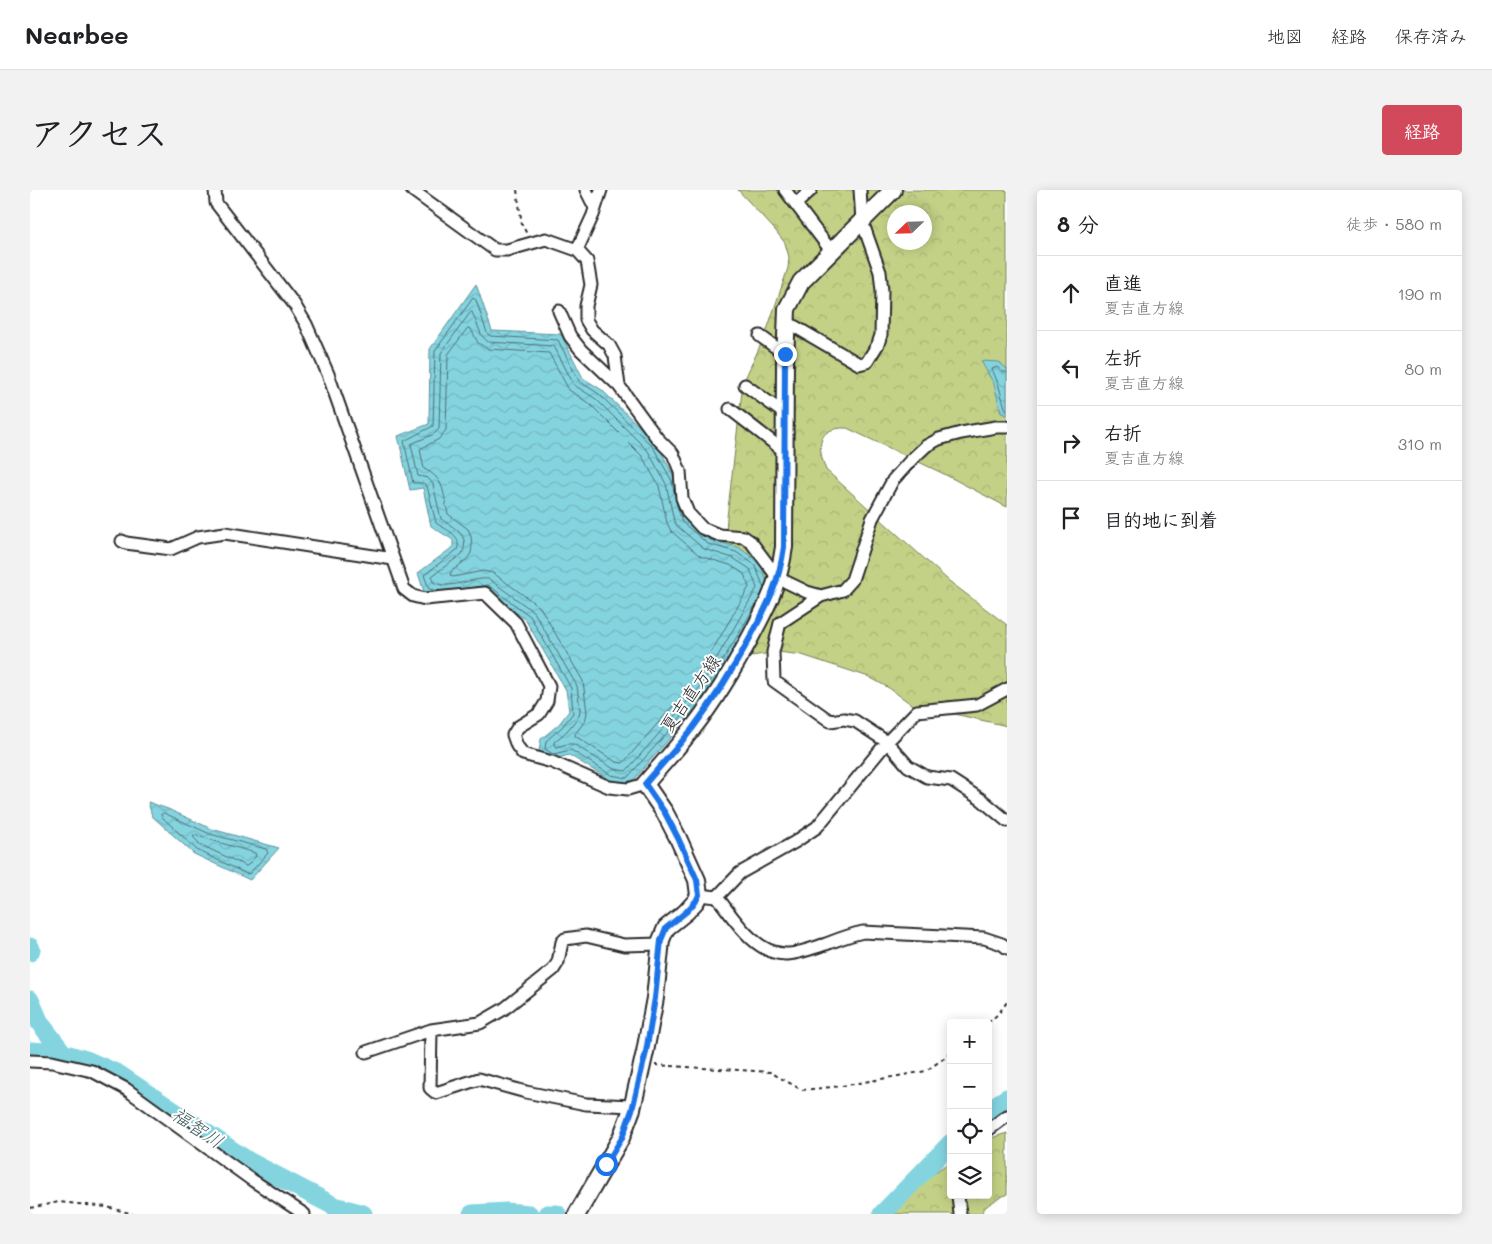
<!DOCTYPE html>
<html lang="ja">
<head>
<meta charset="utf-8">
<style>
  body { margin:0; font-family:Mali,"Klee One",sans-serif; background:#f2f2f2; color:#202124 }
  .controls { position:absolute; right:15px; bottom:15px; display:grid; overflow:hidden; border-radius:5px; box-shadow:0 2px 12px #0003 }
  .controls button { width:45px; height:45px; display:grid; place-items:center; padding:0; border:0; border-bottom:1px solid #e0e0e0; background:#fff; color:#202124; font:25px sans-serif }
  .compass { position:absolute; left:857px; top:15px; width:45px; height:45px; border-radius:50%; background:#fff; box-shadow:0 2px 12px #0003; rotate:247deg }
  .stop { position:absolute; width:15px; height:15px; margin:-11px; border:4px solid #1a73e8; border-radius:50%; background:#fff }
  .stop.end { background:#1a73e8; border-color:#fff; box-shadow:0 1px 5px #0008 }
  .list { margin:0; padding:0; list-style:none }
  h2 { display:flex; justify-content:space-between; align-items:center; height:65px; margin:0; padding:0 20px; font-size:21px }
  h2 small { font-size:16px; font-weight:400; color:#757577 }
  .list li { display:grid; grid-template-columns:32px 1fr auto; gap:15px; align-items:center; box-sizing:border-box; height:75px; padding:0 20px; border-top:1px solid #e0e0e0 }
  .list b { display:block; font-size:19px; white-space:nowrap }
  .list p { margin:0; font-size:16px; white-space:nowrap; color:#757577 }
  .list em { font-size:16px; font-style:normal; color:#757577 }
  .icon { flex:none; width:28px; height:28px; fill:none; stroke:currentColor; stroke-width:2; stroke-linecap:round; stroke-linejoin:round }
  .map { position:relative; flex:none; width:977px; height:1024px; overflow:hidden; border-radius:5px }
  header { display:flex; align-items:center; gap:30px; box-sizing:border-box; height:70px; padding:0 25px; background:#fff; border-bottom:1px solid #e0e0e0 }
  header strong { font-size:24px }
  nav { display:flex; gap:28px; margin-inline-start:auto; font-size:18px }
  .intro { display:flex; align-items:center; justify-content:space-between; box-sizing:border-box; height:120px; padding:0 30px }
  h1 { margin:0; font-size:35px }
  .button { padding:12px 22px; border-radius:5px; background:#d1495b; color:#fff; font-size:18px; font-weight:700 }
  main { display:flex; gap:30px; padding:0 30px }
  aside { flex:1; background:#fff; border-radius:5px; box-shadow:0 2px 12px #0003 }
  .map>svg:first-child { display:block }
  .forest { fill:url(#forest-crowns); stroke:#777e58; fill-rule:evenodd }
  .water { fill:url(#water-waves); stroke:#609098 }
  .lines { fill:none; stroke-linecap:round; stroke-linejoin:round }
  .shore { stroke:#4f6f73; stroke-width:1 }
  .river { stroke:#84d4e0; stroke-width:19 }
  .minor-casing { stroke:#2b2b2b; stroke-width:15 }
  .secondary-casing { stroke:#2b2b2b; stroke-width:20 }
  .path { stroke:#2b2b2b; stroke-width:2; stroke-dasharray:4 4; stroke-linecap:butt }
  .minor { stroke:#fff; stroke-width:11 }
  .secondary { stroke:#fff; stroke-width:16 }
  .route { stroke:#1a73e8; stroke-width:6 }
  .labels { text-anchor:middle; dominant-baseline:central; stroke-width:4; stroke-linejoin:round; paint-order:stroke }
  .street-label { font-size:18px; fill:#2b2b2b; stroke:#fff }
  .water-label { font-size:19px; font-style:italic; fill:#465e61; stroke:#fff }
</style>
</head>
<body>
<header>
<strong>Nearbee</strong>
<nav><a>地図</a><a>経路</a><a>保存済み</a></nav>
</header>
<div class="intro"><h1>アクセス</h1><a class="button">経路</a></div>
<main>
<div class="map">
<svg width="977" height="1024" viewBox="0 0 977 1024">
  <defs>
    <pattern id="forest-crowns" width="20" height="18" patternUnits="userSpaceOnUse" patternTransform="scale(1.25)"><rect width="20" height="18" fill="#c3d186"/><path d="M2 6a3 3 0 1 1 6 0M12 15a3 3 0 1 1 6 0" fill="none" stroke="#a8b474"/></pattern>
    <pattern id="water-waves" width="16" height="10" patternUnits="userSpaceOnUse" patternTransform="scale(1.25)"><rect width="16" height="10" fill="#84d4e0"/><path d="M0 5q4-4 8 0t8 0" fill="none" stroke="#72b6c0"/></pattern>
  </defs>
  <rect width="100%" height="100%" fill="#fff"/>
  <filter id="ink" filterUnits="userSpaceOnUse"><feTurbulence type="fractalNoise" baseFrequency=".02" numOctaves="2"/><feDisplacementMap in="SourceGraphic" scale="10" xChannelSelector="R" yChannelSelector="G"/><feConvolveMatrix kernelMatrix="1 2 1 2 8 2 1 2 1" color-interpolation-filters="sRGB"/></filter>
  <g filter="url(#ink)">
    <path class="forest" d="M708 0H977V317L912 283 817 238C786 237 787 257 796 280L919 391 977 435V536L881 514 859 498 839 487 772 465 748 462 708 468 692 407 697 327 713 193 736 143 758 78 759 67 755 53 745 40ZM864 22H894V52H864Z
      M977 943V1004C968 1009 955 1014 951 1024H859C878 1004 898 987 921 971V1005H958V949Z"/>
    <path class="water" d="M446 94 462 141 531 144 553 188 572 200 627 254 646 290 655 328 680 350 708 357 730 372 740 400 679 503 600 594 580 590 539 565 521 570 509 561 511 549 529 534 539 521 536 500 495 429 455 400 395 405 388 383 423 357V350L401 336 393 298 380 300 368 246 399 234 400 159Z
      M951 171 969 172 977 179V225L971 223 964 194Z
      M118 612 138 619 182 639 249 658 220 690 164 664 122 626Z"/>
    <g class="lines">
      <path class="shore" d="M442 122 452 146 458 152 524 156 544 195 566 209 618 261 636 294 644 331 647 336 674 359 703 368 720 379 727 398 670 497 596 581 584 579 543 554H537L526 557 524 555V552L537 541 549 526 550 520 547 496 504 422 459 389C441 387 419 401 403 392L402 386 432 364C441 345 424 338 411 329L403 294 398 288 388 286 381 254 404 244 409 239 411 163 440 123Z
        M438 138 441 139 448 153 458 159 519 163 539 200 561 215 612 266 629 296 637 333 641 341 670 366 700 375 714 384 719 397 664 492 593 573 586 572 545 546V544L555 531 557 523 553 491 510 417 463 383 453 381 423 387 420 385 421 382 437 369 441 363 442 356 441 346 438 339 418 324C413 304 415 288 394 279L390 259 409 249 416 240 418 165Z
        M977 182H973L967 177 962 179 968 193 975 218 977 220
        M646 312 652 332 678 354 706 362 725 375 734 398
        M438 398 458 395 500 426 541 498 543 523 532 537 516 551 515 559 523 564 541 560 581 585 597 588 675 500 730 408
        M409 401 399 399 394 385 427 360C433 345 416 340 406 333L397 296 393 293H383L374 251 403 236 405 161 443 108 446 110 457 143 460 146 528 150 549 191 569 204 623 257 642 291 645 307
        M134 623 180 644 236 659 238 663 220 683 217 684 167 660 132 627 131 625Z
        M164 645 225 663 226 666 218 675 216 676 171 655 164 648Z"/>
      <path class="river" d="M0 757 1 759 0 762
        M0 810 10 833 33 863
        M0 861 33 863 56 870 88 884 218 971 304 1016 333 1024
        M958 920 977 908
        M442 1024 476 1022 499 1024
        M517 1024H527
        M852 1024 921 953"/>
      <g class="minor-casing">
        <path id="minor" d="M185 0 186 13 264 114 276 134 298 184 374 399 383 406 395 409 455 403 486 433 519 496 517 511 509 524 488 537 483 545 487 556 493 564 522 572 579 597 598 599 615 594
          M382 0 465 60H477L516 49 547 60 557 71 561 95 556 116V130L562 140 579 155 585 166 589 196 627 248 643 264 650 281 652 308 658 323 672 338 689 345 714 347 721 352 748 388 777 402 791 406 813 400 822 390 842 329 863 290 881 270 896 256 909 249 931 243 966 237H977
          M556 0 565 18
          M755 0 802 62
          M766 14 781 0
          M547 60 563 25 571 0
          M529 121 540 146 551 160 589 196
          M757 132 829 174 837 172 848 154 851 145 852 101 850 82 832 31 830 0
          M730 146 755 164
          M715 195 755 224
          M700 219 754 261
          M92 351 96 353 141 359 168 347 195 343 363 369
          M791 406 750 433 743 462 744 491 800 531 814 529 825 531 857 552 878 576 897 587 921 590 952 610 977 631
          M669 705 687 707C704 728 724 763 755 764 765 765 786 757 796 754 809 749 819 745 833 742L954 748 972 754 977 758
          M687 707 710 683 765 652 787 637 857 552 887 521 947 515 977 499
          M401 840 450 833 474 819 523 780 528 772 532 752 535 749 556 746 594 755 630 754
          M336 862 401 840 400 898 406 903 449 889 496 902 556 914 603 916
          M0 871 22 872 62 881 96 899 222 990 274 1024
          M958 940 977 926
          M928 1005 930 1024"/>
      </g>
      <g class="secondary-casing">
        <path id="secondary" d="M547 1024 591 948 602 919 615 862 625 808 631 750 636 738 656 722 666 711 669 705 667 690 648 648 635 623 615 594C631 575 647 558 662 539 685 510 704 478 721 446 738 414 749 393 754 357L755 173 757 119 771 92 863 0"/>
      </g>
      <path class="path" d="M487 0 492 35 497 44
        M958 833 969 823 977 812
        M625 875 740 882 772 900 812 896 896 881 921 863
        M0 1018 29 1012 77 1017 103 1024"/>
      <use href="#minor" class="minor"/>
      <use href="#secondary" class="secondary"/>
    </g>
  </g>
  <g class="lines" filter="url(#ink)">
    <path class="route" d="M576 974 592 948 602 920 616 862 625 808 631 750 636 738 656 722 666 711 669 705 667 690 648 648 635 623 615 594C631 575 647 558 662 539 684 510 704 478 721 446 738 414 749 393 754 357L755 164"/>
  </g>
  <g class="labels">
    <g class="street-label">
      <text transform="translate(660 503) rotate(-55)">夏吉直方線</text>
    </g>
    <g class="water-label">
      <text transform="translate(168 937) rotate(34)">福智川</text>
    </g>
  </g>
</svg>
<div class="controls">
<button>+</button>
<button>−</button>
<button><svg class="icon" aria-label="locate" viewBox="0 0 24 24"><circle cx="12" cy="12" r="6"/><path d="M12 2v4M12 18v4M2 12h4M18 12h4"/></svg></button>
<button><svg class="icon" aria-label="layers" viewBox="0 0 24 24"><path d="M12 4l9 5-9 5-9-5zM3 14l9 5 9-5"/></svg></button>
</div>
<svg class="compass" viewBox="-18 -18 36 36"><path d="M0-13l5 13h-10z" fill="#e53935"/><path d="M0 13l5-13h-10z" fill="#757577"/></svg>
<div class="stop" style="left:576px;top:974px"></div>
<div class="stop end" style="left:755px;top:164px"></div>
</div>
<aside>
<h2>8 分<small>徒歩 · 580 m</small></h2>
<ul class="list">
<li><svg class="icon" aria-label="ahead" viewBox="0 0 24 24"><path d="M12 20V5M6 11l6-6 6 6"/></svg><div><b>直進</b><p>夏吉直方線</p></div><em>190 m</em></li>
<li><svg class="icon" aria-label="left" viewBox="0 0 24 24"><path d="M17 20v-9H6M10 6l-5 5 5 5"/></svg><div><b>左折</b><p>夏吉直方線</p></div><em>80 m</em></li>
<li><svg class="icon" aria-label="right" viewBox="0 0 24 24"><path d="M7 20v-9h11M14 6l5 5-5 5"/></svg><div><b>右折</b><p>夏吉直方線</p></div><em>310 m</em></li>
<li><svg class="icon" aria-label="arrive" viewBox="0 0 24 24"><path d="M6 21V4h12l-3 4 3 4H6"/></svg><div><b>目的地に到着</b></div></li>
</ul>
</aside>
</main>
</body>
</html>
